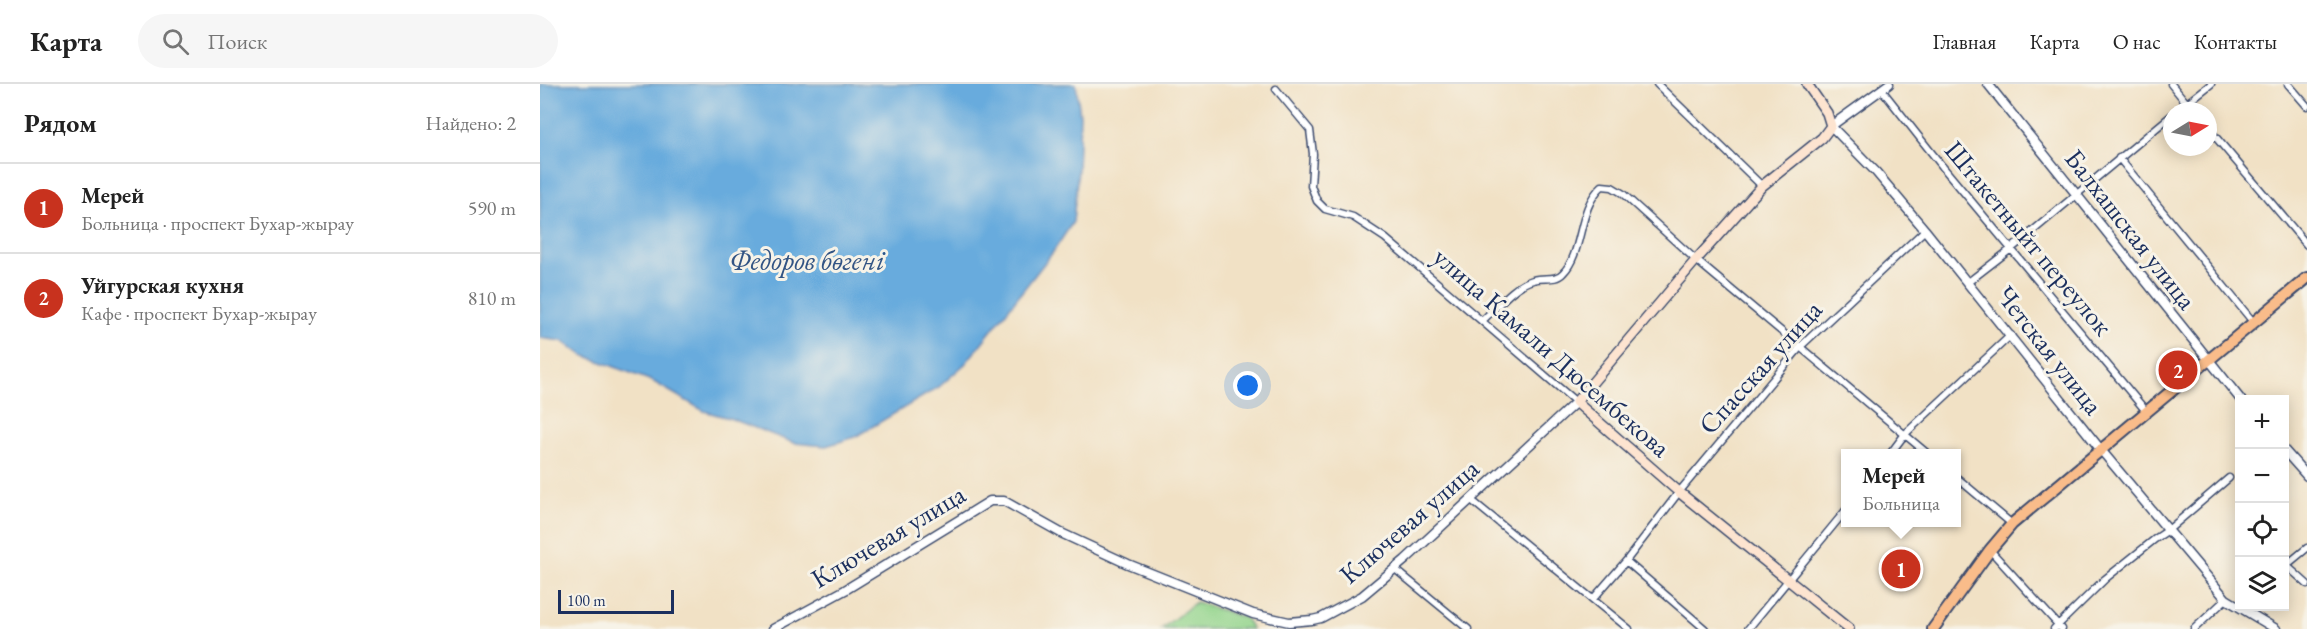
<!DOCTYPE html>
<html lang="ru">
<head>
<meta charset="utf-8">
<style>
  body { margin:0; font-family:"EB Garamond",serif; background:#f6f6f6; color:#222 }
  .controls { position:absolute; right:18px; bottom:18px; display:grid; overflow:hidden; border-radius:0px; box-shadow:0 3px 15px #0003 }
  .controls button { width:54px; height:54px; display:grid; place-items:center; padding:0; border:0; border-bottom:2px solid #e0e0e0; background:#fff; color:#222; font:30px sans-serif }
  .compass { position:absolute; left:1623px; top:18px; width:54px; height:54px; border-radius:50%; background:#fff; box-shadow:0 3px 15px #0003; rotate:80deg }
  .scale { position:absolute; left:18px; bottom:15px; width:116px; box-sizing:border-box; padding-left:6px; border:3px solid #1b2f5e; border-top:0; font-size:16px; line-height:21px; white-space:nowrap; color:#1b2f5e; -webkit-text-stroke:4px #f7f3e8; paint-order:stroke }
  .you { position:absolute; left:708px; top:302px; width:21px; height:21px; margin:-15px; border:4px solid #fff; border-radius:50%; background:#1a73e8; box-shadow:0 0 0 9px #1a73e833 }
  .badge { display:grid; place-items:center; width:39px; height:39px; border-radius:50%; background:#c8321e; color:#fff; font-size:20px; font-weight:700 }
  .pin { position:absolute; translate:-50% -50%; border:3px solid #fff; box-shadow:0 2px 6px #0006 }
  .popup { position:absolute; left:1301px; top:365px; width:120px; height:78px; box-sizing:border-box; display:grid; place-content:center; border-radius:0px; background:#fff; filter:drop-shadow(0 2px 4px #0005); font-size:20px; white-space:nowrap; color:#767676 }
  .popup b { font-size:22px; color:#222 }
  .popup::after { content:''; position:absolute; left:50%; top:100%; margin-left:-12px; border:12px solid transparent; border-top-color:#fff }
  .list { margin:0; padding:0; list-style:none }
  h2 { display:flex; justify-content:space-between; align-items:center; height:78px; margin:0; padding:0 24px; font-size:26px }
  h2 small { font-size:20px; font-weight:400; color:#767676 }
  .list li { display:grid; grid-template-columns:39px 1fr auto; gap:18px; align-items:center; box-sizing:border-box; height:90px; padding:0 24px; border-top:2px solid #e0e0e0 }
  .list b { display:block; font-size:22px; white-space:nowrap }
  .list p { margin:0; font-size:20px; white-space:nowrap; color:#767676 }
  .list em { font-size:20px; font-style:normal; color:#767676 }
  .icon { flex:none; width:33px; height:33px; fill:none; stroke:currentColor; stroke-width:2; stroke-linecap:round; stroke-linejoin:round }
  .map { position:relative; flex:none; width:1767px; height:545px; overflow:hidden }
  header { display:flex; align-items:center; gap:36px; box-sizing:border-box; height:84px; padding:0 30px; background:#fff; border-bottom:2px solid #e0e0e0 }
  header strong { font-size:28px }
  nav { display:flex; gap:33px; margin-inline-start:auto; font-size:21px }
  .search { width:420px; height:54px; background:#f6f6f6; display:flex; align-items:center; gap:15px; box-sizing:border-box; padding:0 21px; border-radius:33px; color:#767676; font-size:22px }
  main { display:flex }
  aside { flex:1; background:#fff }
  .map>svg:first-child { display:block }
  .green { fill:#92d48b; stroke:#568274; stroke-width:1.5 }
  .water { fill:#68abdd; stroke:#426d9e; stroke-width:1.5 }
  .lines { fill:none; stroke-linecap:round; stroke-linejoin:round }
  .minor-casing { stroke:#3b4a6d; stroke-width:9 }
  .tertiary-casing { stroke:#3b4a6d; stroke-width:11 }
  .secondary-casing { stroke:#3b4a6d; stroke-width:12 }
  .primary-casing { stroke:#3b4a6d; stroke-width:14 }
  .minor { stroke:#fff; stroke-width:6 }
  .tertiary { stroke:#fff; stroke-width:8 }
  .secondary { stroke:#fde4d0; stroke-width:9 }
  .primary { stroke:#f9bc8a; stroke-width:10 }
  .labels { text-anchor:middle; dominant-baseline:central; stroke-width:6; stroke-linejoin:round; paint-order:stroke }
  .street-label { font-size:27px; fill:#1b2f5e; stroke:#f7f3e8 }
  .water-label { font-size:28px; font-style:italic; fill:#325484; stroke:#f7f3e8 }
</style>
</head>
<body>
<header>
<strong>Карта</strong>
<div class="search"><svg class="icon" aria-label="search" viewBox="0 0 24 24"><circle cx="10" cy="10" r="6"/><path d="M15 15l6 6"/></svg>Поиск</div>
<nav><a>Главная</a><a>Карта</a><a>О нас</a><a>Контакты</a></nav>
</header>
<main>
<aside>
<h2>Рядом<small>Найдено: 2</small></h2>
<ul class="list">
<li><span class="badge">1</span><div><b>Мерей</b><p>Больница · проспект Бухар-жырау</p></div><em>590 m</em></li>
<li><span class="badge">2</span><div><b>Уйгурская кухня</b><p>Кафе · проспект Бухар-жырау</p></div><em>810 m</em></li>
</ul>
</aside>
<div class="map">
<svg width="1767" height="545" viewBox="0 0 1767 545">
  <rect width="100%" height="100%" fill="#f7f3e8"/>
  <filter id="ink" filterUnits="userSpaceOnUse"><feTurbulence type="fractalNoise" baseFrequency=".0167" numOctaves="2"/><feDisplacementMap in="SourceGraphic" scale="12" xChannelSelector="R" yChannelSelector="G"/><feConvolveMatrix kernelMatrix="1 2 1 2 8 2 1 2 1" color-interpolation-filters="sRGB"/></filter>
  <filter id="wash" filterUnits="userSpaceOnUse"><feTurbulence type="fractalNoise" baseFrequency=".008" numOctaves="4" result="noise"/><feDisplacementMap in="SourceGraphic" scale="24" xChannelSelector="R" yChannelSelector="G"/><feGaussianBlur stdDeviation="1.35" result="paint"/><feColorMatrix in="noise" values="0 0 0 0 0 0 0 0 0 0 0 0 0 0 0 0 0 1.4 0 .05"/><feComposite in="paint" operator="in"/></filter>
  <g filter="url(#wash)">
    <rect width="100%" height="100%" fill="#f1e1c5"/>
    <path class="green" d="M656 518 705 534 712 545H621Z"/>
    <path class="water" d="M0 0H536L540 31 538 86 533 138 513 168 426 279 399 303 315 353 286 362 254 359 192 335 164 327 112 297 43 271 22 257 0 254Z"/>
  </g>
  <g filter="url(#ink)">
    <g class="lines">
      <g class="minor-casing">
        <path id="minor" d="M1117 0 1222 102
          M1631 0 1653 27
          M1748 0 1767 22
          M736 5 770 46 773 70 771 102 777 117 785 125 813 133 845 154 1036 318
          M1342 6 1402 82 1606 327
          M1637 27 1671 0
          M1668 44 1767 161
          M1579 74 1714 239
          M1427 199 1471 165 1632 31
          M943 236C957 223 974 201 993 196 1003 192 1015 198 1023 189 1044 168 1037 125 1062 102L1072 103 1082 109 1156 176 1388 370
          M1350 370 1365 350 1471 251
          M1416 393 1472 440
          M930 415 1089 545
          M1450 466 1522 545
          M1086 477 1165 545
          M1746 481 1767 500
          M1744 483 1767 464
          M855 485 928 545
          M1053 515 1086 477 1139 408 1261 262 1385 146
          M1208 545 1306 426
          M1514 545 1565 495 1615 455 1627 447 1689 394
          M1654 545 1686 515"/>
      </g>
      <g class="tertiary-casing">
        <path id="tertiary" d="M1349 0 1291 42 1336 88 1385 146 1561 366 1686 515 1736 545
          M1448 0 1701 316
          M1744 366 1767 392
          M233 545 305 506 450 417H464L521 449 588 480 713 530 749 538 772 536 781 534 822 512 865 476 1036 318"/>
      </g>
      <g class="secondary-casing">
        <path id="secondary" d="M1267 0 1287 29 1291 42 1282 54 1222 102 1156 176 1036 318 1139 408 1309 545"/>
      </g>
      <g class="primary-casing">
        <path id="primary" d="M1393 545 1450 466 1472 440 1767 194"/>
      </g>
      <use href="#minor" class="minor"/>
      <use href="#tertiary" class="tertiary"/>
      <use href="#secondary" class="secondary"/>
      <use href="#primary" class="primary"/>
    </g>
  </g>
  <g class="labels">
    <g class="street-label">
      <text transform="translate(1591 145) rotate(52)">Балхашская улица</text>
      <text transform="translate(1489 154) rotate(50)">Штакетныйт переулок</text>
      <text transform="translate(1510 266) rotate(52)">Четская улица</text>
      <text transform="translate(1012 268) rotate(41)">улица Камали Дюсембекова</text>
      <text transform="translate(1220 283) rotate(-48)">Спасская улица</text>
      <text transform="translate(869 437) rotate(-41)">Ключевая улица</text>
      <text transform="translate(348 452) rotate(-31)">Ключевая улица</text>
    </g>
    <g class="water-label">
      <text x="267" y="176">Федоров бөгені</text>
    </g>
  </g>
</svg>
<div class="controls">
<button>+</button>
<button>−</button>
<button><svg class="icon" aria-label="locate" viewBox="0 0 24 24"><circle cx="12" cy="12" r="6"/><path d="M12 2v4M12 18v4M2 12h4M18 12h4"/></svg></button>
<button><svg class="icon" aria-label="layers" viewBox="0 0 24 24"><path d="M12 4l9 5-9 5-9-5zM3 14l9 5 9-5"/></svg></button>
</div>
<svg class="compass" viewBox="-18 -18 36 36"><path d="M0-13l5 13h-10z" fill="#e53935"/><path d="M0 13l5-13h-10z" fill="#767676"/></svg>
<div class="scale">100 m</div>
<div class="you"></div>
<div class="pin badge" style="left:1361px;top:485px">1</div>
<div class="popup"><b>Мерей</b>Больница</div>
<div class="pin badge" style="left:1638px;top:286px">2</div>
</div>
</main>
</body>
</html>
